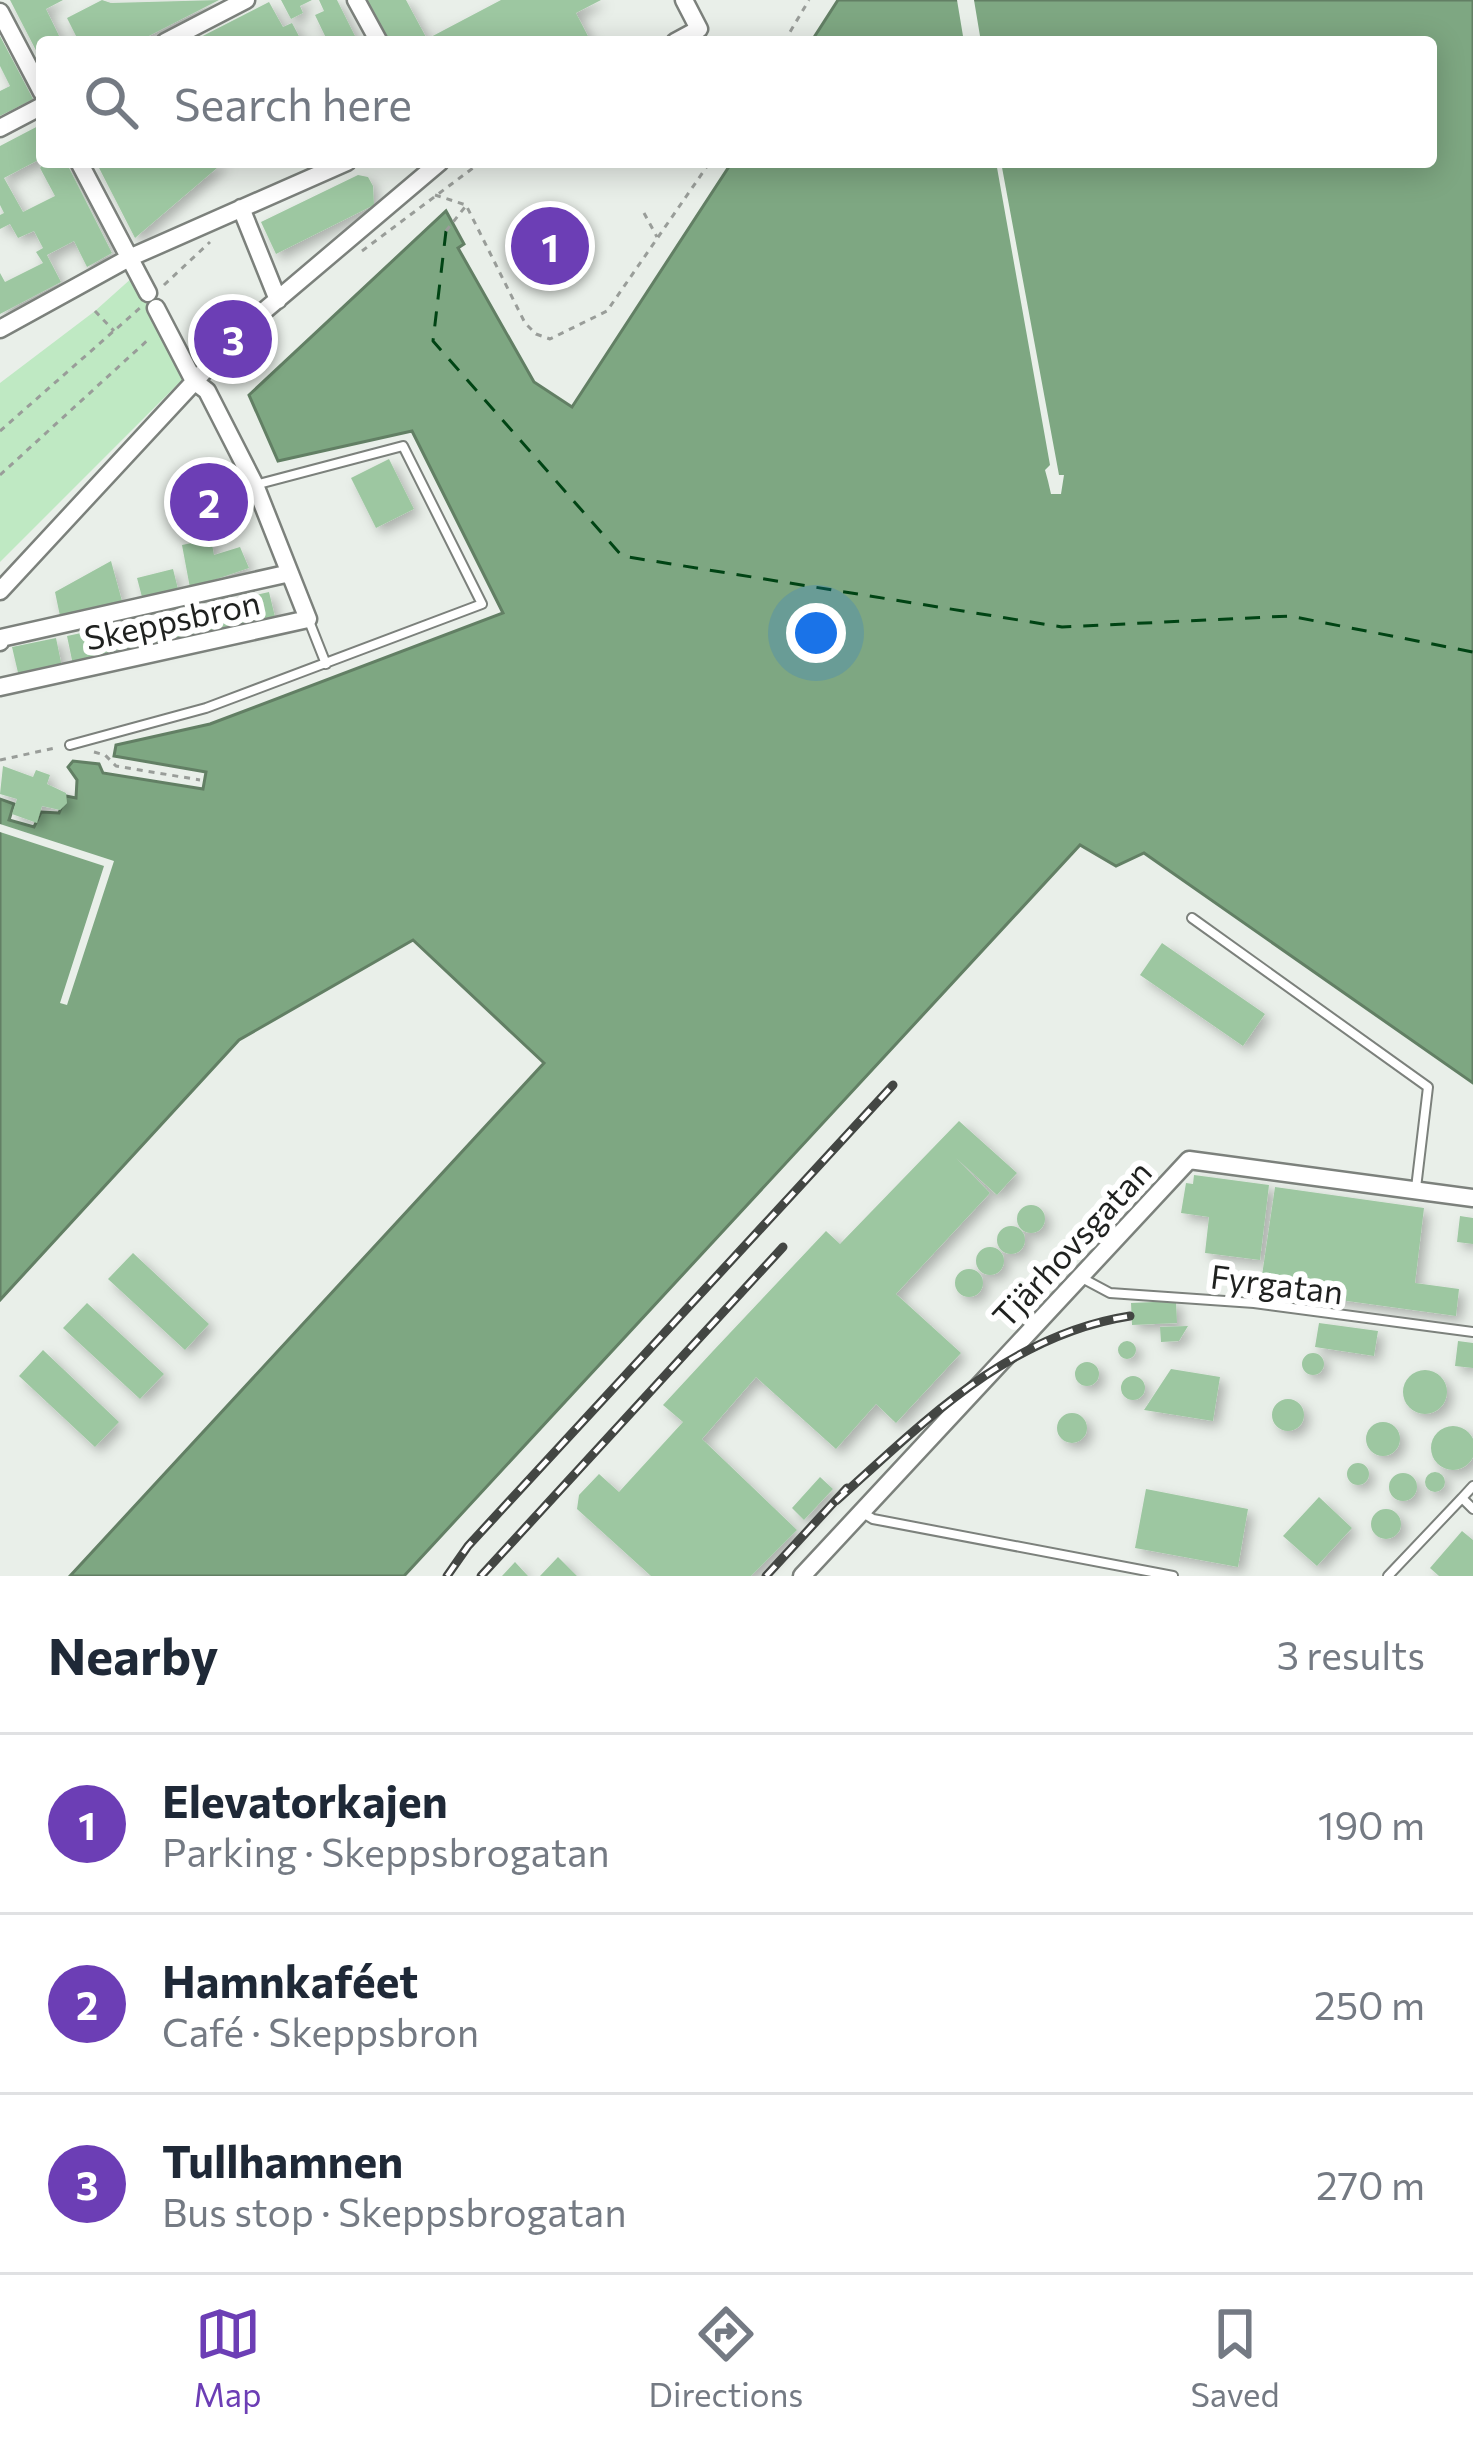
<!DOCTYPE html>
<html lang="en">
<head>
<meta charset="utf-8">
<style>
  body { margin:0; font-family:Commissioner,sans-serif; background:#f2f2f3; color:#1f2937 }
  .you { position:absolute; left:816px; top:633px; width:42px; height:42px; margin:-30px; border:9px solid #fff; border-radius:50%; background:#1a73e8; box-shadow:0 0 0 18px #1a73e833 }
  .badge { display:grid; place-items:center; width:78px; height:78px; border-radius:50%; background:#6c3eb5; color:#fff; font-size:39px; font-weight:700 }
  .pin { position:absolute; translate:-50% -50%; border:6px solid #fff; box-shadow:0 3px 12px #0006 }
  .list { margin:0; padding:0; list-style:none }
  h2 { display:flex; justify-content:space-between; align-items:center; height:156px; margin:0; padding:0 48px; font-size:51px }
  h2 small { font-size:39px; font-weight:400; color:#747a83 }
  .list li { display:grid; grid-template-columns:78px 1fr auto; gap:36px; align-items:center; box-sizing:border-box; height:180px; padding:0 48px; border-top:3px solid #e0e1e3 }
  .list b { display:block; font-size:45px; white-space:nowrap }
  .list p { margin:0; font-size:39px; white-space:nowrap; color:#747a83 }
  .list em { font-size:39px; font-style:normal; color:#747a83 }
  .icon { flex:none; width:66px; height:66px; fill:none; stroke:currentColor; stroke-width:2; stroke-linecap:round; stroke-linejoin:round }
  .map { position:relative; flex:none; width:1473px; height:1576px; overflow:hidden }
  .search { position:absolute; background:#fff; box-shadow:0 6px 30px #0003; left:36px; right:36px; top:36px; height:132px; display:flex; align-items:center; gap:30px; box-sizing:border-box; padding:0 42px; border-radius:12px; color:#747a83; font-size:45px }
  .sheet { height:696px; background:#fff }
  nav { display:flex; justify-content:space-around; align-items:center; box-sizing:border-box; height:168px; border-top:3px solid #e0e1e3; background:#fff; font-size:33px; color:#747a83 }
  nav a { display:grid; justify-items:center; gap:6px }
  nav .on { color:#6c3eb5 }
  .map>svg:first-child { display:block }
  .green { fill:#bfe9c3 }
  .water { fill:#7ea782; stroke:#627f64; stroke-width:3 }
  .pier { fill:#e9efe9 }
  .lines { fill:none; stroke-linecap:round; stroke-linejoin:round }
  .ferry { stroke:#004414; stroke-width:3; stroke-dasharray:15 12; stroke-linecap:butt }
  .building { fill:#9dc7a1; filter:url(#shadow) }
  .service-casing { stroke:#7c817c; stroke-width:12 }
  .minor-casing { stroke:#7c817c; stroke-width:21 }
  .path { stroke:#999d99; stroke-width:3; stroke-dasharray:6 6; stroke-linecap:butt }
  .service { stroke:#fff; stroke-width:8 }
  .minor { stroke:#fff; stroke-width:16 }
  .rail-casing { stroke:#434643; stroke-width:9 }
  .rail { stroke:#fff; stroke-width:4.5; stroke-dasharray:14; stroke-linecap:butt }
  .labels { text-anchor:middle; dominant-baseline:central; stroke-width:12; stroke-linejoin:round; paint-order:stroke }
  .street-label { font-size:33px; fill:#1f211f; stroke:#fff }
</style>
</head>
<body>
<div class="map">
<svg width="1473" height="1576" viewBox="0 0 1473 1576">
  <defs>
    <filter id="shadow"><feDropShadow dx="5.5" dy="5.5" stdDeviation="6" flood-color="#0004"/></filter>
  </defs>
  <rect width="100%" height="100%" fill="#e9efe9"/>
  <path class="green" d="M133 277 185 377 0 562V383L95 311Z"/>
  <path class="water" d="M838 0H1473V1083L1144 853 1116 866 1080 845 404 1576H70L544 1063 413 940 239 1040 0 1300V799L14 804 9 820 34 827 41 812 59 813 66 796 76 798 77 780 68 767 73 761 99 764 103 773 203 789 206 772 114 756 116 745 210 724 503 613 412 431 278 461 249 395 446 211 464 244 458 248 534 382 572 407 732 162H1431V42H811Z"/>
  <path class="pier" d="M957 0H974L981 42H964Z
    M996 162H1001L1059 475H1064L1061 494H1051L1048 481 1045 470 1050 465Z
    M0 824 114 861 67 1005 60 1003 104 866 0 832Z"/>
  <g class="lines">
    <path class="ferry" d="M446 231 433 341 622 556 1062 627 1290 616 1473 652"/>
  </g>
  <path class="building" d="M10 0H63L46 9 62 42H42V62Z
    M102 0 111 3 219 0 137 42H79L67 18Z
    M281 0H312L300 6 303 13 291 19Z
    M319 0H337L358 42H320L326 38 315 15 324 11Z
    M367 0H406L427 39 501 0H601L576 13 591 42H390Z
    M269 2 283 27 292 23 302 42H191Z
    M0 36 33 99 0 116V91L10 86 0 66Z
    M42 124V158L4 178 23 212 55 196 40 168 45 162H66L112 253 87 267 74 241 47 255 61 282 0 314V273L5 282 43 263 36 252 43 248 34 231 18 238 10 224 0 229V215L4 213 0 205V146Z
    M96 162 181 163 224 162 135 238Z
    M358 175 368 177 373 186 374 205 276 254 261 222Z
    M389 459 414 509 376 528 351 478Z
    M204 462 206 481 211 479 222 507 204 514 186 470Z
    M211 539 214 555 240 547 249 568 190 588 182 545Z
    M111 561 122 601 60 616 55 592Z
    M173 569 178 589 142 597 137 578Z
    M269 592 276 621 232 631 231 625 222 628 223 632 179 642 178 637 168 639 169 644 125 654 124 649 114 651 115 655 73 665 67 636 110 627 112 637 118 636 116 626 163 616 165 625 172 623 170 614 217 603 220 616 226 614 224 602Z
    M56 638 62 667 19 677 12 647Z
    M3 766 33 777 36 770 50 775 47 784 66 793 67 803 60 810 42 806 37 823 12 814 17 799 0 794Z
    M1162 943 1265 1014 1243 1046 1140 975Z
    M959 1121 1017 1173 997 1195 956 1158 990 1193 896 1294 961 1353 896 1423 876 1404 836 1449 756 1377 702 1439 797 1530 751 1576H651L577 1509 579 1495 599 1474 619 1492 683 1422 663 1405 713 1351 826 1231 840 1244Z
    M1194 1175 1269 1185 1260 1260 1205 1253 1209 1217 1181 1213 1186 1183 1193 1184Z
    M1275 1187 1424 1208 1415 1283 1459 1289 1456 1316 1260 1289Z
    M1017 1219a14 14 0 1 1 28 0a14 14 0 1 1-28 0Z
    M1460 1216 1473 1218V1244L1457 1242Z
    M997 1240a14 14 0 1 1 28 0a14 14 0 1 1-28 0Z
    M976 1261a14 14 0 1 1 28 0a14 14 0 1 1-28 0Z
    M133 1253 209 1324 185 1350 108 1279Z
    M955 1283a14 14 0 1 1 28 0a14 14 0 1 1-28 0Z
    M1176 1301 1177 1323 1132 1325 1131 1303Z
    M87 1303 164 1374 140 1399 63 1328Z
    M1319 1323 1378 1331 1374 1356 1315 1347Z
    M1188 1326 1179 1341 1161 1342 1160 1327Z
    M1458 1341 1473 1343V1368L1455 1366Z
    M1118 1350a9 9 0 1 1 18 0a9 9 0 1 1-18 0Z
    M43 1350 119 1422 95 1447 19 1376Z
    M1302 1364a11 11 0 1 1 22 0a11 11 0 1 1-22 0Z
    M1075 1374a12 12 0 1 1 24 0a12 12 0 1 1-24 0Z
    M1171 1369 1220 1377 1213 1421 1144 1410Z
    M1403 1392a22 22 0 1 1 44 0a22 22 0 1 1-44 0Z
    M1121 1388a12 12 0 1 1 24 0a12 12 0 1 1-24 0Z
    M1272 1415a16 16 0 1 1 32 0a16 16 0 1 1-32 0Z
    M1057 1428a15 15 0 1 1 30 0a15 15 0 1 1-30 0Z
    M1366 1439a17 17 0 1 1 34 0a17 17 0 1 1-34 0Z
    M1431 1448a22 22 0 1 1 44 0a22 22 0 1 1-44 0Z
    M1347 1474a11 11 0 1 1 22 0a11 11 0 1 1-22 0Z
    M1425 1482a10 10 0 1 1 20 0a10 10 0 1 1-20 0Z
    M1389 1487a14 14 0 1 1 28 0a14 14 0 1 1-28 0Z
    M820 1477 833 1489 804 1520 792 1508Z
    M1146 1489 1248 1509 1238 1567 1135 1548Z
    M1319 1497 1352 1528 1317 1566 1283 1536Z
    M1371 1524a15 15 0 1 1 30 0a15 15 0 1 1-30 0Z
    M1462 1531 1473 1540V1576H1439L1430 1568Z
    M558 1557 577 1576H540Z
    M515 1562 528 1576H502Z"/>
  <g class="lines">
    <g class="service-casing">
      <path id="service" d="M309 621 326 664
        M70 745 206 708 482 604 403 446 255 485
        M1192 918 1428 1087 1416 1188
        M1080 1277 1110 1293 1254 1303 1473 1332
        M1473 1486 1462 1498 1473 1509
        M863 1513 873 1519 1173 1576
        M1388 1576 1462 1498"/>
    </g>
    <g class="minor-casing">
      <path id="minor" d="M356 0 379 42
        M0 12 42 92
        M165 42 246 0
        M675 42 699 29 684 0
        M0 128 42 106
        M79 162 148 293
        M241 208 278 300
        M0 329 129 258 347 162
        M0 591 245 327 440 162
        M0 642 1 638 290 573
        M0 687 308 619 255 485 207 391 194 381 156 308
        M802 1576 1189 1160 1473 1198"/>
    </g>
    <path class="path" d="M784 42 809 0
      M435 195 466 205 525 323 536 334 550 339 607 311 710 162
      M644 213 657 237
      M446 231 465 207
      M362 251 481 162
      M164 285 210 242
      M95 311 114 331
      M249 349 264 335
      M0 431 140 308
      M0 475 150 338
      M94 752 105 755 116 766 200 780
      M0 760 55 748"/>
    <use href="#service" class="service"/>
    <use href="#minor" class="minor"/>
    <g class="rail-casing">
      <path id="rail" d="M836 1501C924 1422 1008 1335 1130 1316
        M447 1576 468 1546 893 1085
        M481 1576 783 1247
        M766 1576 847 1488"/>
    </g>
    <use href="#rail" class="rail"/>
  </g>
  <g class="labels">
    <g class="street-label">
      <text transform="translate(172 619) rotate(-12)">Skeppsbron</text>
      <text transform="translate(1071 1243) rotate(-47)">Tjärhovsgatan</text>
      <text transform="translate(1277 1283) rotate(7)">Fyrgatan</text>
    </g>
  </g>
</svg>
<div class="you"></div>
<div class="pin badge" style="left:550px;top:246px">1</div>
<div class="pin badge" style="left:209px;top:502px">2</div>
<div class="pin badge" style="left:233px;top:339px">3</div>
<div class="search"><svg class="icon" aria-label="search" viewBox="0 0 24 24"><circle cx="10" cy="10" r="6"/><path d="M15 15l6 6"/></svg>Search here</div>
</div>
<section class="sheet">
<h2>Nearby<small>3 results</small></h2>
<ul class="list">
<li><span class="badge">1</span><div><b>Elevatorkajen</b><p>Parking · Skeppsbrogatan</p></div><em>190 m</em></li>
<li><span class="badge">2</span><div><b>Hamnkaféet</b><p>Café · Skeppsbron</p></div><em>250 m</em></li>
<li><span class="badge">3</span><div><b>Tullhamnen</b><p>Bus stop · Skeppsbrogatan</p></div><em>270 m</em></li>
</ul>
</section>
<nav>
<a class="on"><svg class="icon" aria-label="map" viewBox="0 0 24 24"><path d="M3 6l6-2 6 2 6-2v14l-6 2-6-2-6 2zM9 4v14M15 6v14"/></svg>Map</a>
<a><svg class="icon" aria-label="directions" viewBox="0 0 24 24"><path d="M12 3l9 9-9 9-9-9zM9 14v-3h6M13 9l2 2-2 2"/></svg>Directions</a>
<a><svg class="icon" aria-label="saved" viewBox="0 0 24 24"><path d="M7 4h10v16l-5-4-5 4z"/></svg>Saved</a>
</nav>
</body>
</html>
